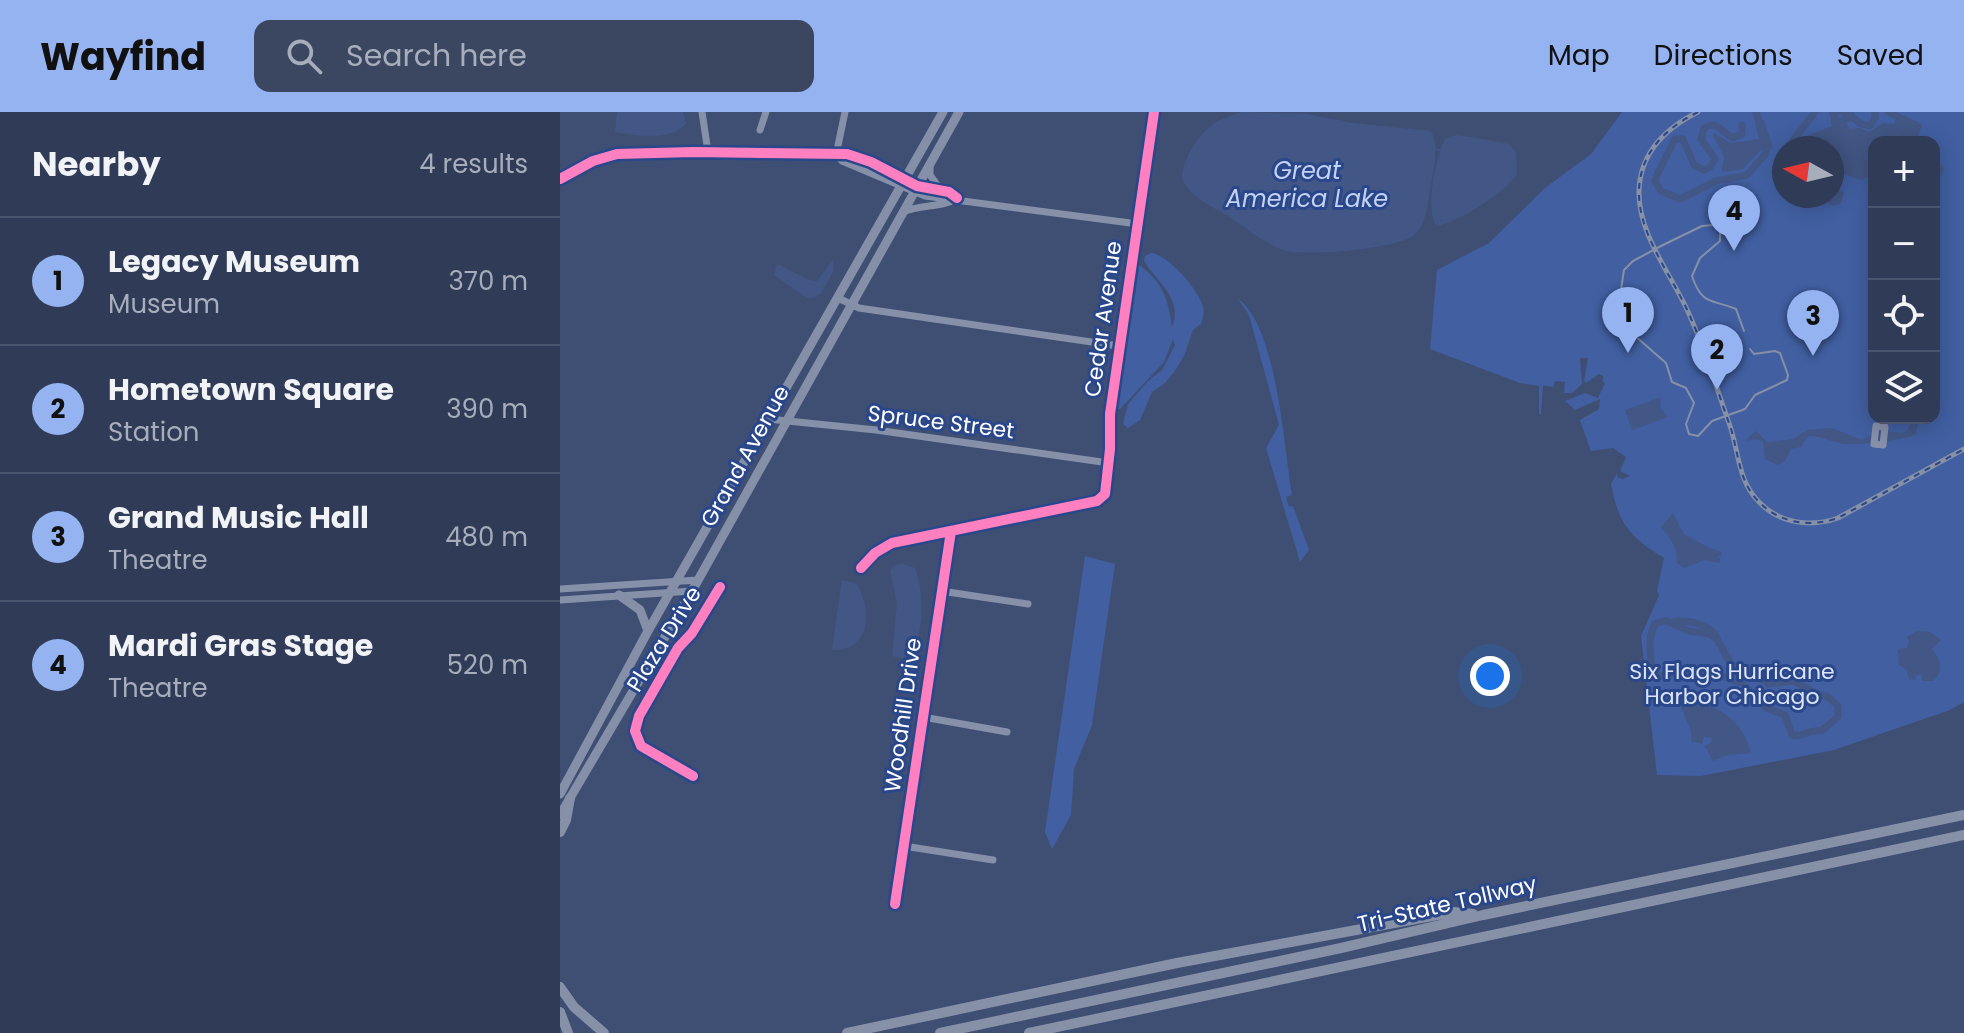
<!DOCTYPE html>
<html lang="en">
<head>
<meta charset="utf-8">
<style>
  body { margin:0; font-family:Poppins,sans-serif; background:#3b4661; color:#f1f3f6 }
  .controls { position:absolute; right:24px; top:24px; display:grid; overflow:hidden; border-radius:16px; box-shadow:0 4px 20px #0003 }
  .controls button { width:72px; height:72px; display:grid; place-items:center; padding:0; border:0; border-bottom:2px solid #4a556d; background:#2f3b57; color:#f1f3f6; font:40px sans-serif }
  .compass { position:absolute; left:1212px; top:24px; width:72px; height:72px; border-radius:50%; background:#2f3b57; box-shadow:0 4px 20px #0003; rotate:278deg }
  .you { position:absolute; left:930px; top:564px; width:28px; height:28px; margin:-20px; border:6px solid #fff; border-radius:50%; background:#1a73e8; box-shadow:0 0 0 12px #1a73e833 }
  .badge { display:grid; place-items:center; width:52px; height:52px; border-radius:50%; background:#95b2f1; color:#111; font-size:26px; font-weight:700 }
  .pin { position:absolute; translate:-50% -66px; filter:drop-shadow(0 2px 4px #0008) }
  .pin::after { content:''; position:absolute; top:42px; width:28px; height:24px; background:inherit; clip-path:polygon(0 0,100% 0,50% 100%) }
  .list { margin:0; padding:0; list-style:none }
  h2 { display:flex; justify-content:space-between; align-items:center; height:104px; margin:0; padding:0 32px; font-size:34px }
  h2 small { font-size:26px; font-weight:400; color:#a7adba }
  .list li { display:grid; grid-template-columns:52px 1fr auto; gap:24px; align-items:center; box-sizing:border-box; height:128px; padding:0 32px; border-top:2px solid #4a556d }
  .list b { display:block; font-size:30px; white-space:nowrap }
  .list p { margin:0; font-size:26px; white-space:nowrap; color:#a7adba }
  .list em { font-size:26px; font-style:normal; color:#a7adba }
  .icon { flex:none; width:44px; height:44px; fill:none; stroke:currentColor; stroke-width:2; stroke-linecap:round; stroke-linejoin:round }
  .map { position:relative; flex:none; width:1404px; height:921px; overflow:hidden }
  header { display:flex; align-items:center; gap:48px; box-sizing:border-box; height:112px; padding:0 40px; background:#95b2f1; color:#111 }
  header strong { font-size:38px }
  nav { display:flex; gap:44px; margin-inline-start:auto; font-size:28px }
  .search { width:560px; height:72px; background:#3b4661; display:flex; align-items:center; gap:20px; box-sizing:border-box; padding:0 28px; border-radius:16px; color:#a7adba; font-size:30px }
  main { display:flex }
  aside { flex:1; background:#2f3b57 }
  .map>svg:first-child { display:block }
  .green { fill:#415fa1; fill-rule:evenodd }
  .water { fill:#425785 }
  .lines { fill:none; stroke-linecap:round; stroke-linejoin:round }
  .stream { stroke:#425785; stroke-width:2 }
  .canal { stroke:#425785; stroke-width:7 }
  .minor { stroke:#8690a9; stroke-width:7 }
  .major { stroke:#858fa7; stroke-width:9 }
  .highway { stroke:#8690a7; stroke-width:10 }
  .tram { stroke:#8690a7; stroke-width:2 }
  .rail-casing { stroke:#8690a7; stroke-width:5 }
  .rail { stroke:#29478a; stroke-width:2; stroke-dasharray:6; stroke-linecap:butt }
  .cycleway-casing { stroke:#29478a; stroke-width:15 }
  .cycleway { stroke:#ff80c0; stroke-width:10 }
  .labels { text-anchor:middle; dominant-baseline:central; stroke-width:6; stroke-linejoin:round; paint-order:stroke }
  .street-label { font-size:22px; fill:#fff; stroke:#29478a }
  .park-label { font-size:22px; fill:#dbe4f7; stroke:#29478a }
  .water-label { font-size:24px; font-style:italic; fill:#c3d2f0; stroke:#29478a }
</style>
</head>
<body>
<header>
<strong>Wayfind</strong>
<div class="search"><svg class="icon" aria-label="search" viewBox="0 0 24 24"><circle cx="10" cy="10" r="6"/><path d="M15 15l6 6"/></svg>Search here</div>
<nav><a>Map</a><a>Directions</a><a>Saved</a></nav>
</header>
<main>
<aside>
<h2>Nearby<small>4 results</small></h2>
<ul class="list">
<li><span class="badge">1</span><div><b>Legacy Museum</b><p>Museum</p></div><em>370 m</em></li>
<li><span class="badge">2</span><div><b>Hometown Square</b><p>Station</p></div><em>390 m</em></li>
<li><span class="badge">3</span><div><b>Grand Music Hall</b><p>Theatre</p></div><em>480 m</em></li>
<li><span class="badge">4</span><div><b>Mardi Gras Stage</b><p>Theatre</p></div><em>520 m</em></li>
</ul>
</aside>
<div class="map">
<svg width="1404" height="921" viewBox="0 0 1404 921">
  <rect width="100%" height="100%" fill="#3f4f74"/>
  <path class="green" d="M1062 0H1404V590L1390 598 1274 638 1141 664 1097 663 1081 524 1099 483 1097 479 1104 446C1069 424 1059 413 1051 372L1057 361V365L1062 367 1070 364 1060 359 1066 345 1053 336 1031 339 1030 337 1020 308 1039 297 1040 287 1015 298 1005 289 1025 281 1038 286 1045 271 1042 269 1044 265 1039 262 1026 271 1024 269 1028 246H1020L1022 272 1012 281H1004L1005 270 995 269 993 275 983 273 981 302H979V274L960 271 870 237 877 158 929 131 985 76 1031 42ZM1314 30H1374V306H1314ZM1224 36H1272V84H1224Z
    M591 141C609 143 641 180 644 198 644 202 642 208 641 212L633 218 624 244 614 260 605 271 592 280 580 308 568 316 563 312 568 292 588 269 602 258 615 233 613 227 604 250 560 297H557L579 153C603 170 608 187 612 215 623 186 598 171 584 149L585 144Z
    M678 187C717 214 724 336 732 383L726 385 729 395 733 394 749 438 740 450 706 336 719 313 689 203Z
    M525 444 555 452 532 613 514 657 511 703 492 737 485 720Z"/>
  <path class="water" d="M57 0H123L126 11C114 30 75 23 55 20Z
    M681 0 746 2 792 11 871 19C879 33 874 57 871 73 868 88 867 114 853 124 833 137 742 146 720 137 700 128 682 113 663 101 647 92 629 84 622 66 622 48 640 20 656 10 664 6 673 3 681 0Z
    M1269 0H1275L1288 17 1301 16 1309 20 1323 11 1334 12 1338 1 1345 5 1348 14H1342L1341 17 1349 30H1314V62L1302 68 1272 59V36H1228L1241 26 1272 14Z
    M1204 8 1213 36 1200 39 1183 57 1161 60 1164 45 1153 23 1154 21 1171 31 1199 27 1195 11Z
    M898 23 949 32 956 40 957 62C945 81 900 109 877 114 864 102 876 41 886 26Z
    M274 146 273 160 261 181 255 185 247 186 214 163 217 152 249 168 257 169Z
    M1101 285 1100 295 1108 305 1072 318 1065 298Z
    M1352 306H1359L1356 322C1348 328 1297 333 1286 332 1272 331 1261 323 1248 324L1241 335 1231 337 1225 349 1218 353 1205 347 1203 330 1196 327 1185 329 1196 319 1207 330 1233 327 1247 318 1272 316 1302 328 1319 319 1342 321 1348 318Z
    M1113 401 1124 422C1137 429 1147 436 1162 440L1161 444H1157L1160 446V451L1144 448 1124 456 1117 451C1117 435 1112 428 1101 415Z
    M343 452 355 456C365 483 363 518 352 544L341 546 332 544 337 492 330 458 335 453Z
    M282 468 297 472C312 498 311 540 272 538Z
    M1357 519 1370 520 1381 528 1372 537C1381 548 1384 559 1373 569H1362V563H1356V568L1349 567 1346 557 1339 553 1338 538 1341 536H1347L1349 529 1347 525Z
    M1129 589C1161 594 1183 609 1191 641L1168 643 1153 649 1145 634 1152 630 1151 626 1144 625 1142 632 1131 629V619L1119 590Z"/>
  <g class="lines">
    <path class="stream" d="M875 37 880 38"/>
    <path class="canal" d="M1279 0H1291
      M1328 0 1358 14 1355 22 1338 21 1336 30
      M1196 1 1202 17
      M1182 13V22L1173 26C1162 21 1157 7 1144 16L1141 27 1155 47 1150 55 1144 58 1134 53 1123 27H1115L1097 63 1095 69 1101 79 1120 87 1156 69 1187 63 1206 41V29
      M1339 13 1345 14 1351 20
      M1287 19 1283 12 1284 7 1294 6 1299 11 1310 14 1315 6V0
      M1358 29 1359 30
      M1227 36 1255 0
      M1224 41V44
      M1374 53 1380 57 1378 62 1374 63
      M1267 84 1272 90 1278 89 1280 82 1272 79
      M1104 509 1095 512C1087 525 1090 547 1094 562L1101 564 1109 561
      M1107 509 1129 519 1149 522 1157 527 1171 552 1182 558
      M1113 510C1128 507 1152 512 1157 527
      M1111 561 1122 558 1149 559 1178 570
      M1184 573 1206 596 1225 603 1232 623C1243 626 1249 617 1261 619L1278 605V594L1268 585 1254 581 1234 569 1209 572 1191 561"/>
    <path class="minor" d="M142 0 148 40
      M200 18 206 0
      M276 43 282 49 365 84 578 112
      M276 43 285 0
      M370 52V63L381 78
      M0 67 33 49 57 42 133 40 287 42 311 50 357 74 389 80 397 86
      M343 100C361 92 382 96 395 87
      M278 186 299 196 559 234
      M208 307 316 318 549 351
      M1316 314 1325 315 1323 333 1314 332Z
      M301 456 315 441 332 431 537 389 545 382 550 337V302L594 0
      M0 477 138 468
      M381 479 468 492
      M0 488 132 479
      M363 605 447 620
      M133 664 81 634 75 619 79 604 118 536 132 521 160 475
      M344 734 433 748
      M335 792 391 419"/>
    <path class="major" d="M59 483 80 498 88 519
      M0 682 88 519 383 0
      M0 703 132 479 399 0"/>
    <path class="highway" d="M0 720 6 708 10 686
      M0 875 14 895 44 921
      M0 900 8 921
      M287 921 617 851 894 800 913 802
      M380 921 781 836 923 803 1404 703
      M469 921 1404 723"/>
    <path class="tram" d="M1241 198H1255
      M1184 219 1176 197C1152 187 1142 194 1132 164L1140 146 1160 129V120L1153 113 1142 114 1101 134 1073 149 1064 158 1060 184 1067 217 1106 251 1112 270 1126 276 1134 291 1126 312 1129 322 1138 324 1152 309 1185 297 1195 283 1227 268 1228 263 1220 241 1215 239 1194 242 1190 237"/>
    <g class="rail-casing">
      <path id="rail" d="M1138 0C1106 16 1080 40 1079 79 1078 123 1112 163 1129 202 1145 237 1156 275 1169 311 1179 338 1177 368 1199 390 1219 411 1250 416 1278 406L1404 337"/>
    </g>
    <use href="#rail" class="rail"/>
    <g class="cycleway-casing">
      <path id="cycleway" d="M0 67 33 49 57 42 133 40 287 42 311 50 357 74 389 80 397 86
        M301 456 315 441 332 431 537 389 545 382 550 337V302L594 0
        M133 664 81 634 75 619 79 604 118 536 132 521 160 475
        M335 792 391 419"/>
    </g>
    <use href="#cycleway" class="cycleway"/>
  </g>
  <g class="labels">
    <g class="street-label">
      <text transform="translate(543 207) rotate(-82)">Cedar Avenue</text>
      <text transform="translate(381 310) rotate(7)">Spruce Street</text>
      <text transform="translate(185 344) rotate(-61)">Grand Avenue</text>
      <text transform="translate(104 527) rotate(-58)">Plaza Drive</text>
      <text transform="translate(343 603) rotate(-82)">Woodhill Drive</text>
      <text transform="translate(887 792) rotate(-13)">Tri-State Tollway</text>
    </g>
    <g class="park-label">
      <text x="1172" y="559">Six Flags Hurricane<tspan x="1172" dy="25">Harbor Chicago</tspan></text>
    </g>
    <g class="water-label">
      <text x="747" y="58">Great<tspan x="747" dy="28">America Lake</tspan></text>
    </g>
  </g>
</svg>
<div class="controls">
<button>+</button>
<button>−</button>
<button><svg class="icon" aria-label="locate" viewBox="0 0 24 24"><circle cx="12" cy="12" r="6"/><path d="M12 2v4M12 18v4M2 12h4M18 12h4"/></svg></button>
<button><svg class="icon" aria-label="layers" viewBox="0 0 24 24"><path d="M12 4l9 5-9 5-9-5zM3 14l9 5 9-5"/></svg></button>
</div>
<svg class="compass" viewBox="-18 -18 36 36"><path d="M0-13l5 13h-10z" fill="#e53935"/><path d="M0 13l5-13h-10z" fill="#a7adba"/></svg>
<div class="you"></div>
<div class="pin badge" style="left:1068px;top:241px">1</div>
<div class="pin badge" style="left:1157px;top:278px">2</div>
<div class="pin badge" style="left:1253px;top:244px">3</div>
<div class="pin badge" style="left:1174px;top:139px">4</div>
</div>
</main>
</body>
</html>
